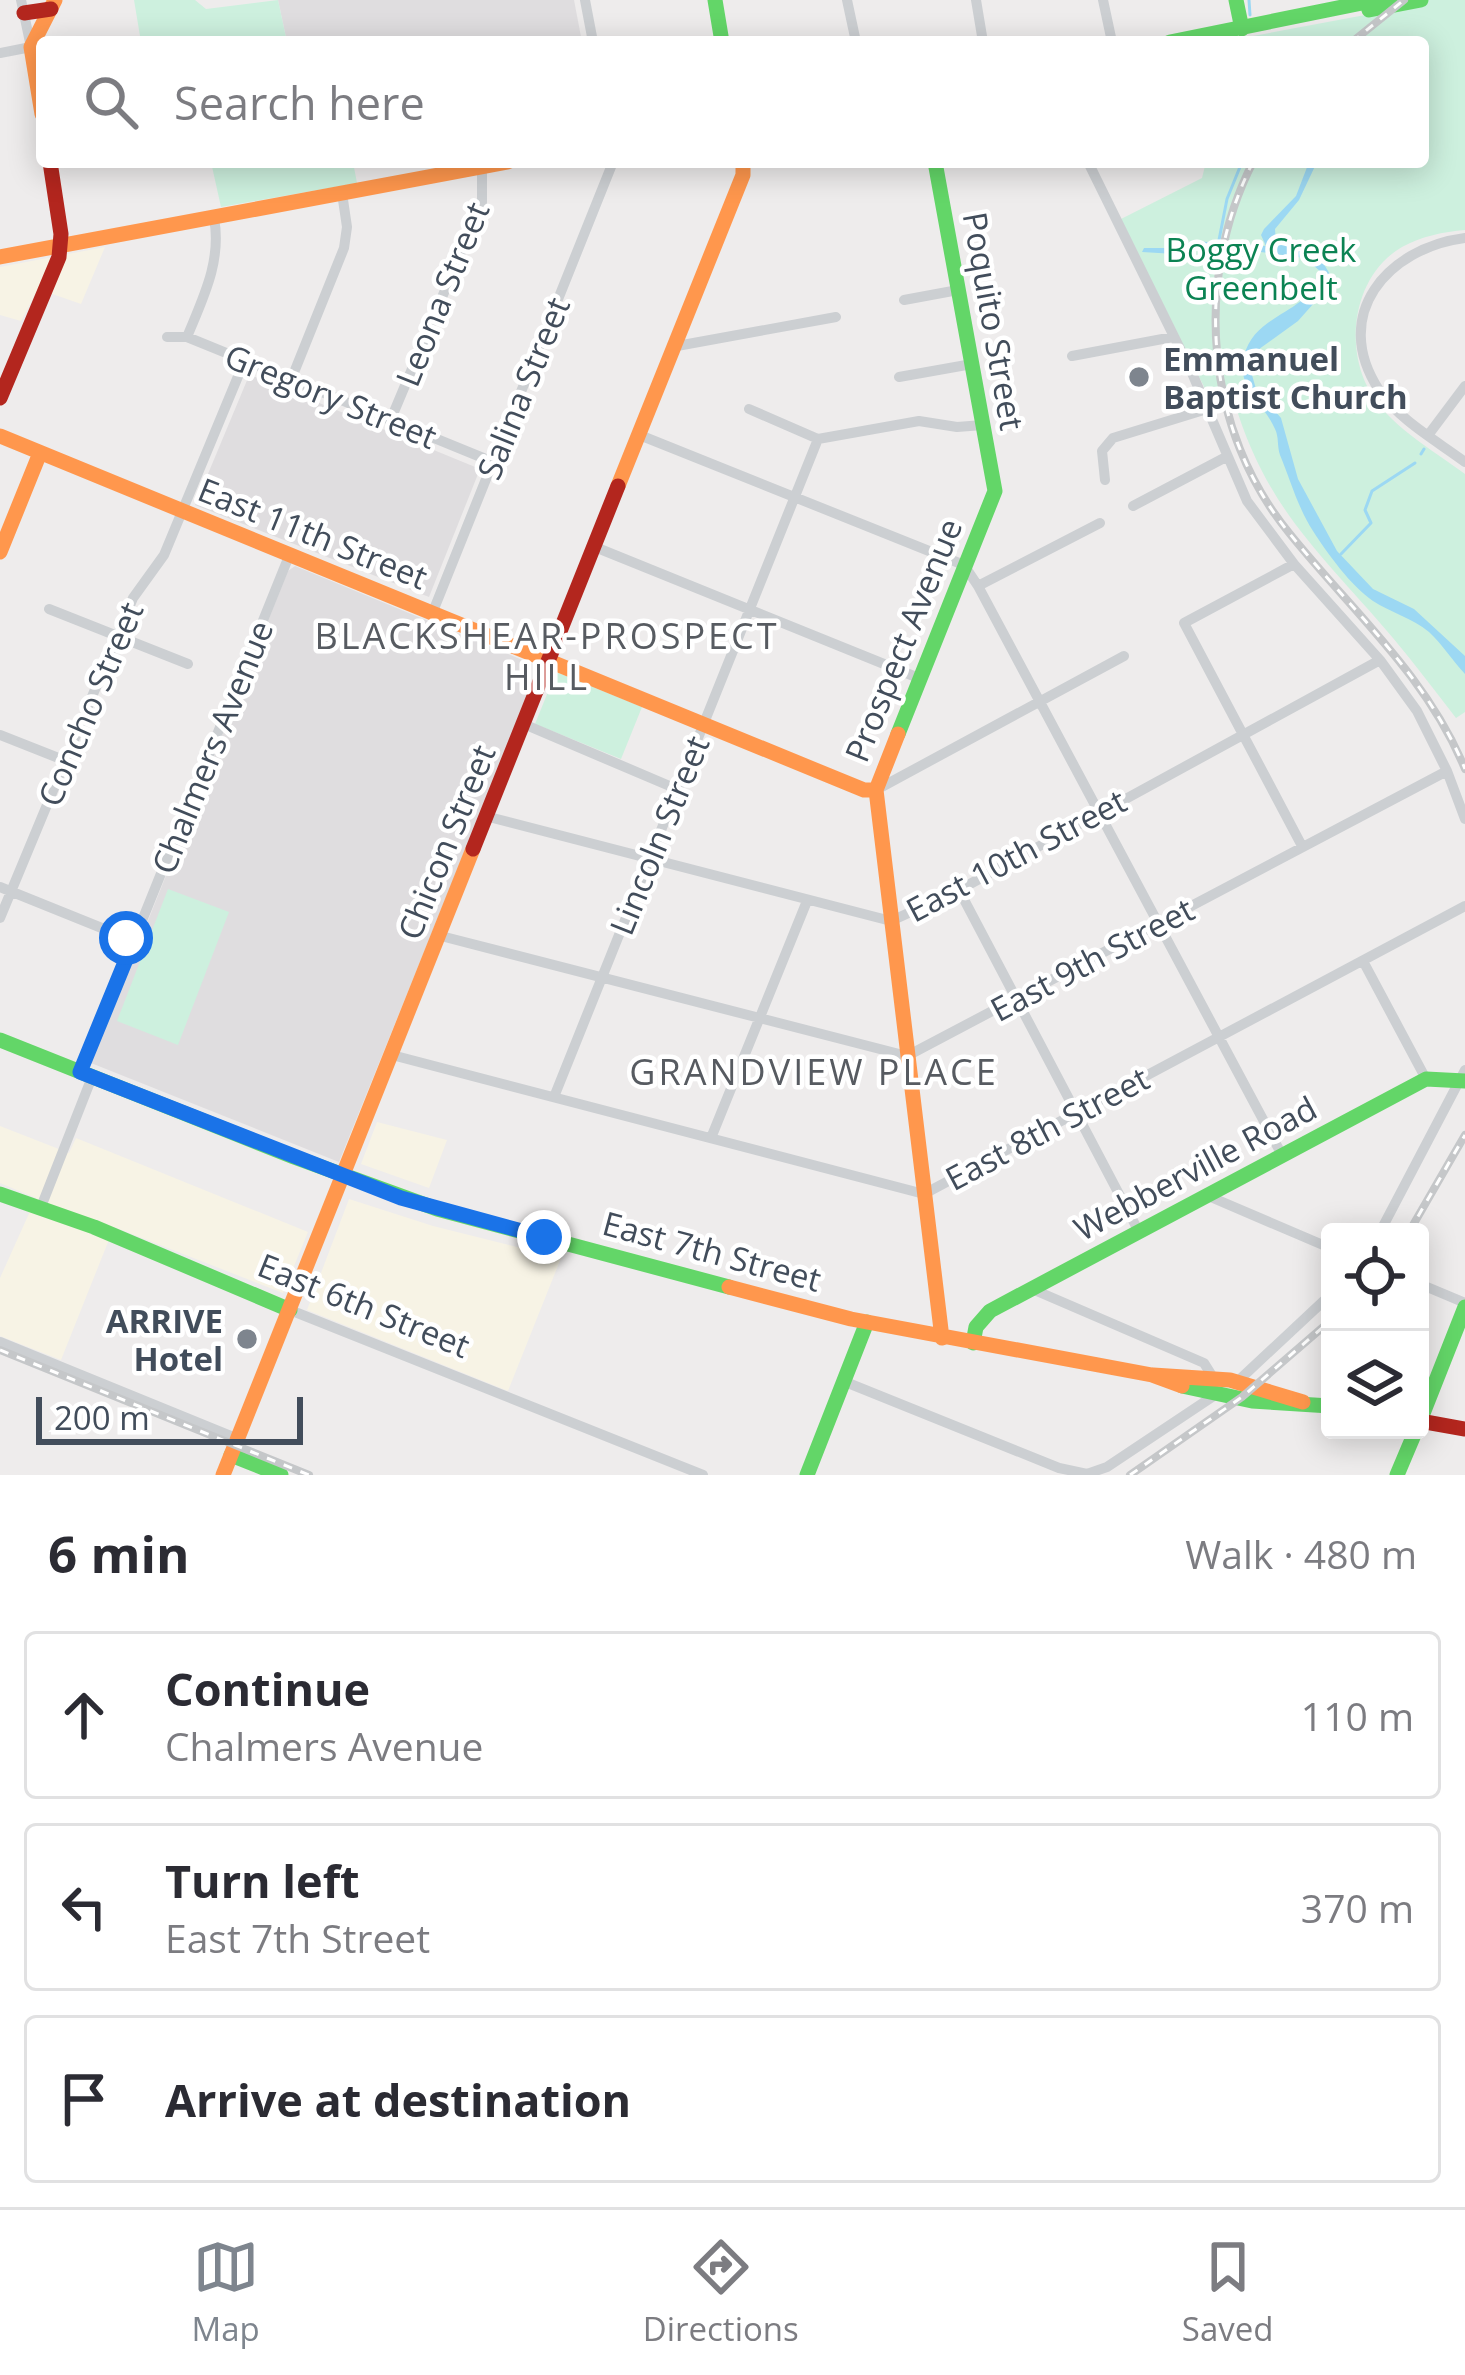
<!DOCTYPE html>
<html lang="en">
<head>
<meta charset="utf-8">
<style>
  body { margin:0; font-family:"Open Sans",sans-serif; background:#f7f7f7; color:#2b2b33 }
  .controls { position:absolute; right:36px; bottom:36px; display:grid; overflow:hidden; border-radius:12px; box-shadow:0 6px 30px #0003 }
  .controls button { width:108px; height:108px; display:grid; place-items:center; padding:0; border:0; border-bottom:3px solid #e1e1e2; background:#fff; color:#2b2b33; font:60px sans-serif }
  .scale { position:absolute; left:36px; bottom:30px; width:267px; box-sizing:border-box; padding-left:12px; border:6px solid #424d5b; border-top:0; font-size:33px; line-height:42px; white-space:nowrap; color:#424d5b; -webkit-text-stroke:9px #fff; paint-order:stroke }
  .stop { position:absolute; width:36px; height:36px; margin:-27px; border:9px solid #1a73e8; border-radius:50%; background:#fff }
  .stop.end { background:#1a73e8; border-color:#fff; box-shadow:0 3px 12px #0008 }
  .list { margin:0; padding:0; list-style:none }
  h2 { display:flex; justify-content:space-between; align-items:center; height:156px; margin:0; padding:0 48px; font-size:51px }
  h2 small { font-size:39px; font-weight:400; color:#7c7c81 }
  .list li { display:grid; grid-template-columns:78px 1fr auto; gap:36px; align-items:center; box-sizing:border-box; height:168px; margin:0 24px 24px; padding:0 24px; border:3px solid #e1e1e2; border-radius:12px }
  .list b { display:block; font-size:45px; white-space:nowrap }
  .list p { margin:0; font-size:39px; white-space:nowrap; color:#7c7c81 }
  .list em { font-size:39px; font-style:normal; color:#7c7c81 }
  .icon { flex:none; width:66px; height:66px; fill:none; stroke:currentColor; stroke-width:2; stroke-linecap:round; stroke-linejoin:round }
  .map { position:relative; flex:none; width:1465px; height:1475px; overflow:hidden }
  .search { position:absolute; background:#fff; box-shadow:0 6px 30px #0003; left:36px; right:36px; top:36px; height:132px; display:flex; align-items:center; gap:30px; box-sizing:border-box; padding:0 42px; border-radius:12px; color:#7c7c81; font-size:45px }
  .sheet { height:732px; background:#fff }
  nav { display:flex; justify-content:space-around; align-items:center; box-sizing:border-box; height:168px; border-top:3px solid #e1e1e2; background:#fff; font-size:33px; color:#7c7c81 }
  nav a { display:grid; justify-items:center; gap:6px }
  nav .on { color:#7e858e }
  .map>svg:first-child { display:block }
  .commercial { fill:#f7f3e5 }
  .education { fill:#dfdddf }
  .green { fill:#cdf0de }
  .water { fill:#9cd8f3 }
  .lines { fill:none; stroke-linecap:round; stroke-linejoin:round }
  .stream { stroke:#9cd8f3; stroke-width:3 }
  .street { stroke:#cccfd2; stroke-width:10 }
  .fast { stroke:#63d668; stroke-width:15 }
  .slow { stroke:#ff974d; stroke-width:15 }
  .jam { stroke:#b3261e; stroke-width:15 }
  .rail-casing { stroke:#c5c7c9; stroke-width:8 }
  .rail { stroke:#fff; stroke-width:3; stroke-dasharray:9; stroke-linecap:butt }
  .route { stroke:#1a73e8; stroke-width:15 }
  .poi-dot { fill:#7e858e; stroke:#fff; stroke-width:4.5 }
  .labels { text-anchor:middle; dominant-baseline:central; stroke-width:9; stroke-linejoin:round; paint-order:stroke }
  .park-label { font-size:33px; fill:#0b8353; stroke:#fff }
  .street-label { font-size:33px; fill:#424d5b; stroke:#fff }
  .poi-label { font-size:33px; font-weight:bold; fill:#424d5b; stroke:#fff; text-anchor:start }
  .neighbourhood-label { font-size:36px; letter-spacing:3px; fill:#575b61; stroke:#fff }
</style>
</head>
<body>
<div class="map">
<svg width="1465" height="1475" viewBox="0 0 1465 1475">
  <rect width="100%" height="100%" fill="#eeecec"/>
  <path class="commercial" d="M105 247 81 304 38 289 21 321 0 315V267Z
    M377 1122 447 1140 429 1188 361 1164Z
    M0 1126 69 1153 76 1138 308 1232 283 1293 114 1227 61 1360 0 1336V1278L36 1198 0 1183Z
    M349 1199 433 1226 561 1258 508 1391 307 1310Z"/>
  <path class="education" d="M278 0H574L582 42H287Z
    M256 377 480 469 429 597 195 505 248 378Z
    M295 566 537 666 538 670 339 1162 91 1063 288 571Z"/>
  <path class="green" d="M134 0H195L206 9 278 0 287 42H141Z
    M1417 0H1465V230C1443 232 1422 236 1402 247 1355 274 1344 342 1368 388 1386 424 1433 450 1465 474V712L1456 718C1435 691 1415 664 1393 638 1322 554 1267 511 1234 401L1214 407 1121 219 1202 178 1206 162H1423V42H1221L1408 7Z
    M211 162H353L357 183 221 207Z
    M556 672 642 707 621 759 535 724Z
    M168 889 229 912 178 1045 117 1021Z"/>
  <path class="water" d="M1309 162H1317L1299 200 1275 229 1276 242 1310 252 1322 261 1331 276 1330 285 1298 321 1255 352 1250 368 1256 389 1281 418 1298 479 1337 551 1373 589 1414 609 1465 656V674C1453 661 1442 644 1429 632 1412 618 1390 612 1373 601 1350 585 1328 554 1313 531 1298 508 1290 479 1280 455 1277 446 1279 437 1275 429 1264 403 1236 389 1244 356 1255 312 1309 315 1321 272L1305 258 1216 246 1181 247 1175 254 1142 252 1144 248H1172L1193 241 1266 246 1261 235 1264 229 1296 196Z"/>
  <g class="lines">
    <path class="stream" d="M1249 0 1250 15
      M1248 41 1249 42
      M1219 240 1227 199 1242 162
      M1421 454 1424 449
      M1341 554 1371 523 1365 510 1372 491 1415 463"/>
    <path class="street" d="M585 0 593 42
      M847 0 856 42
      M976 0 983 42
      M1103 0 1112 42
      M0 53 31 47 21 0
      M1088 162 1192 373 1247 501 1294 564 1380 660 1417 711 1447 771 1465 819
      M1465 238C1387 248 1330 315 1379 390 1399 420 1437 441 1465 462
      M904 300 958 290
      M167 337H187L493 462
      M187 337C203 298 222 261 214 218
      M677 346 836 317
      M1072 356 1173 337
      M899 377 972 364
      M291 380 344 248 347 227 342 193
      M749 409 818 439 919 421 957 427 983 425
      M391 419 482 202V167
      M1429 434 1465 386
      M642 436 964 565 978 586 1282 1155
      M1105 480 1102 451 1113 438 1207 409
      M1133 506 1226 457
      M595 547 921 679
      M1294 564 1184 623 1302 846
      M978 586 1100 523
      M49 609 188 664
      M432 614 613 162
      M526 725 679 790
      M0 735 66 761
      M876 790 1124 656
      M489 817 891 921 959 890 1380 660
      M0 887 134 941
      M959 890 1139 1232
      M0 918 133 598 164 555 244 362
      M441 936 907 1056 1447 771
      M1363 961 1426 1079
      M392 1055 924 1194 1465 906
      M81 1072 289 556
      M554 1097 818 439
      M711 1138 807 901
      M1206 1195 1330 1248
      M41 1207 92 1077
      M1380 1232 1465 1070
      M1420 1284 1465 1303
      M1032 1289 1204 1363 1214 1379
      M290 1310 703 1475
      M0 1342 238 1439
      M843 1381 1059 1468 1087 1474 1107 1467 1215 1395
      M1238 1381 1330 1295"/>
    <path class="fast" d="M715 0 722 42
      M1236 0 1242 29
      M1369 10 1421 0
      M1170 42 1377 0
      M898 734 995 491 935 162
      M0 1040 294 1157 437 1209 729 1287
      M0 1194 94 1227 290 1310
      M973 1343 976 1327 990 1311 1426 1079 1465 1081
      M1182 1386 1252 1401 1330 1406
      M1420 1421 1465 1307
      M231 1455 281 1475
      M807 1475 867 1322
      M1397 1475 1416 1430"/>
    <path class="slow" d="M42 114 31 47 55 0
      M0 257 508 162
      M0 436 864 790H876
      M618 486 743 175V162
      M0 552 40 453
      M898 734 876 790 942 1338
      M729 1287 851 1319 1152 1375 1182 1386
      M1153 1375 1230 1380 1303 1402
      M223 1475 473 849"/>
    <path class="jam" d="M24 13 51 9
      M0 398 59 257 61 234 50 162
      M473 849 618 486
      M1420 1421 1465 1429"/>
    <g class="rail-casing">
      <path id="rail" d="M1352 42 1404 0
        M1253 162C1193 280 1205 431 1290 534 1352 611 1427 676 1465 769
        M1409 1232 1465 1135
        M0 1350 309 1475
        M1130 1475 1242 1397 1330 1321"/>
    </g>
    <use href="#rail" class="rail"/>
  </g>
  <g class="lines">
    <path class="route" d="M126 938 134 940 80 1072 401 1198 544 1237"/>
  </g>
  <g class="poi-dot">
    <circle cx="1139" cy="377" r="12"/>
    <circle cx="247" cy="1339" r="12"/>
  </g>
  <g class="labels">
    <g class="park-label">
      <text x="1261" y="249">Boggy Creek<tspan x="1261" dy="38">Greenbelt</tspan></text>
    </g>
    <g class="street-label">
      <text transform="translate(442 294) rotate(-68)">Leona Street</text>
      <text transform="translate(994 321) rotate(80)">Poquito Street</text>
      <text transform="translate(523 388) rotate(-68)">Salina Street</text>
      <text transform="translate(331 396) rotate(22)">Gregory Street</text>
      <text transform="translate(313 533) rotate(22)">East 11th Street</text>
      <text transform="translate(903 640) rotate(-68)">Prospect Avenue</text>
      <text transform="translate(90 704) rotate(-67)">Concho Street</text>
      <text transform="translate(212 747) rotate(-68)">Chalmers Avenue</text>
      <text transform="translate(659 835) rotate(-68)">Lincoln Street</text>
      <text transform="translate(446 842) rotate(-68)">Chicon Street</text>
      <text transform="translate(1016 855) rotate(-28)">East 10th Street</text>
      <text transform="translate(1092 959) rotate(-28)">East 9th Street</text>
      <text transform="translate(1047 1128) rotate(-28)">East 8th Street</text>
      <text transform="translate(1195 1168) rotate(-28)">Webberville Road</text>
      <text transform="translate(712 1251) rotate(15)">East 7th Street</text>
      <text transform="translate(364 1305) rotate(22)">East 6th Street</text>
    </g>
    <g class="poi-label">
      <text x="1163" y="358">Emmanuel<tspan x="1163" dy="38">Baptist Church</tspan></text>
      <text x="223" y="1320" text-anchor="end">ARRIVE<tspan x="223" dy="38">Hotel</tspan></text>
    </g>
    <g class="neighbourhood-label">
      <text x="547" y="635">BLACKSHEAR-PROSPECT<tspan x="547" dy="41">HILL</tspan></text>
      <text x="814" y="1071">GRANDVIEW PLACE</text>
    </g>
  </g>
</svg>
<div class="controls">
<button><svg class="icon" aria-label="locate" viewBox="0 0 24 24"><circle cx="12" cy="12" r="6"/><path d="M12 2v4M12 18v4M2 12h4M18 12h4"/></svg></button>
<button><svg class="icon" aria-label="layers" viewBox="0 0 24 24"><path d="M12 4l9 5-9 5-9-5zM3 14l9 5 9-5"/></svg></button>
</div>
<div class="scale">200 m</div>
<div class="stop" style="left:126px;top:938px"></div>
<div class="stop end" style="left:544px;top:1237px"></div>
<div class="search"><svg class="icon" aria-label="search" viewBox="0 0 24 24"><circle cx="10" cy="10" r="6"/><path d="M15 15l6 6"/></svg>Search here</div>
</div>
<section class="sheet">
<h2>6 min<small>Walk · 480 m</small></h2>
<ul class="list">
<li><svg class="icon" aria-label="ahead" viewBox="0 0 24 24"><path d="M12 20V5M6 11l6-6 6 6"/></svg><div><b>Continue</b><p>Chalmers Avenue</p></div><em>110 m</em></li>
<li><svg class="icon" aria-label="left" viewBox="0 0 24 24"><path d="M17 20v-9H6M10 6l-5 5 5 5"/></svg><div><b>Turn left</b><p>East 7th Street</p></div><em>370 m</em></li>
<li><svg class="icon" aria-label="arrive" viewBox="0 0 24 24"><path d="M6 21V4h12l-3 4 3 4H6"/></svg><div><b>Arrive at destination</b></div></li>
</ul>
</section>
<nav>
<a class="on"><svg class="icon" aria-label="map" viewBox="0 0 24 24"><path d="M3 6l6-2 6 2 6-2v14l-6 2-6-2-6 2zM9 4v14M15 6v14"/></svg>Map</a>
<a><svg class="icon" aria-label="directions" viewBox="0 0 24 24"><path d="M12 3l9 9-9 9-9-9zM9 14v-3h6M13 9l2 2-2 2"/></svg>Directions</a>
<a><svg class="icon" aria-label="saved" viewBox="0 0 24 24"><path d="M7 4h10v16l-5-4-5 4z"/></svg>Saved</a>
</nav>
</body>
</html>
